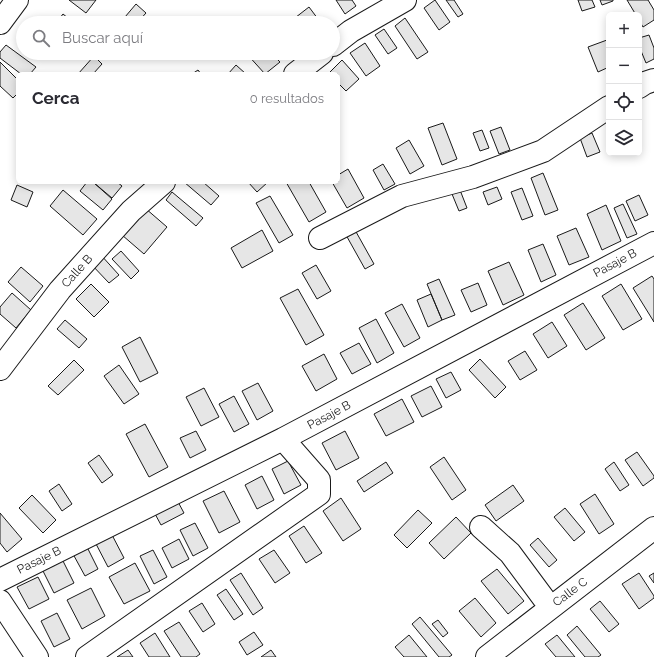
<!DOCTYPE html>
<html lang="es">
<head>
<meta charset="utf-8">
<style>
  body { margin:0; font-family:Raleway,sans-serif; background:#f2f2f3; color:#2b2b33 }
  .controls { position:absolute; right:12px; top:12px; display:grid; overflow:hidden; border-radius:6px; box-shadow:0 2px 10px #0003 }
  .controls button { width:36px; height:36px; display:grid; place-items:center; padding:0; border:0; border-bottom:1px solid #e1e1e2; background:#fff; color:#2b2b33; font:20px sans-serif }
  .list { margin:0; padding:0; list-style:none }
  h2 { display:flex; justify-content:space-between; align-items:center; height:52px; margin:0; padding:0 16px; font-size:17px }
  h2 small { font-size:13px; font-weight:400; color:#7c7c81 }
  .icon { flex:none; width:22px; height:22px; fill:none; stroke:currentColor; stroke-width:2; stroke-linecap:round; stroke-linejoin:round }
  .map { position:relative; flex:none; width:654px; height:657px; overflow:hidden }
  .search { position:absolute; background:#fff; box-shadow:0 2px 10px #0003; left:16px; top:16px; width:324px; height:44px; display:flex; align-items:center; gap:10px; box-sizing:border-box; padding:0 14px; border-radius:22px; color:#7c7c81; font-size:15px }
  .panel { position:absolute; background:#fff; box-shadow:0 2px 10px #0003; left:16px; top:72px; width:324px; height:112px; border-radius:6px }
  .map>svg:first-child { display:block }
  .building { fill:#e6e6e6; stroke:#1a1a1a }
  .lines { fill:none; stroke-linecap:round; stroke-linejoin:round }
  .minor-casing { stroke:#1a1a1a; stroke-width:24 }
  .minor { stroke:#fff; stroke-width:22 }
  .labels { text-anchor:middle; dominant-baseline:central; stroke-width:3; stroke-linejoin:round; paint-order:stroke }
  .street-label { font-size:12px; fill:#1a1a1a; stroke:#fff }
</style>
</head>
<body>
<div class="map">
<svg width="654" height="657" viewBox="0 0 654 657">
  <rect width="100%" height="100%" fill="#fff"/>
  <path class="building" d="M69 0H96L86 13Z
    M336 0H352L356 6 345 14Z
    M435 0 450 22 439 30 424 8Z
    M446 0H454L463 14 458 17Z
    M578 0H592L595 7 582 11Z
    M600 0H613V1L602 5Z
    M627 0H648L654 10V20L643 27 639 20V15H636Z
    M136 4 146 13 137 23H132L125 17Z
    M309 7 321 23H293L291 21Z
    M63 14 74 23H56Z
    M405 18 428 52 417 59 395 26Z
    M384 29 397 48 388 54 375 35Z
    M649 35 654 48V59L646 63 639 46V38Z
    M607 40 609 46V67L598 72 588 47Z
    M365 43 380 66 366 76 350 53Z
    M6 45 36 67 30 74H21L0 58V52Z
    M246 53H271L280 62 265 74Z
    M94 56 102 64 93 74H78Z
    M342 60 359 79 346 91 338 83V74H330L329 73Z
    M0 62 18 80V93L13 98 0 86Z
    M236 65 246 74H228Z
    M198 70 201 74H192Z
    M443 123 457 159 442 165 428 128Z
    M501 127 510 150 499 154 490 131Z
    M482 130 489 148 480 151 473 133Z
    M592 133 600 152 587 157 580 138Z
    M409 140 424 166 410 174 396 148Z
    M383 164 395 184 384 190 373 170Z
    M348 169 364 198 347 208 332 182H338V175Z
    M543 173 558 210 545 215 531 178Z
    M87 182H93L112 199 103 210 80 191Z
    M93 182H117L122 186 112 198Z
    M184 182H203L219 196 211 205Z
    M248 182H268L257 192Z
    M286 182H309L326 212 309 222Z
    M17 185 33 192 27 207 11 200Z
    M497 187 502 199 488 205 483 192Z
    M522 188 533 216 522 220 511 192Z
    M63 190 97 219 83 235 50 206Z
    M460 190 467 208 459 211 452 194Z
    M172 192 203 218 196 226 166 200Z
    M639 195 648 215 635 221 626 201Z
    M270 196 293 235 279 243 256 203Z
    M623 204 637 234 627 238 614 208Z
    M606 205 621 241 602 250 587 214Z
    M145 208 167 227 144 254 122 235Z
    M576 228 589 257 569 265 557 236Z
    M262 230 273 251 242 268 231 248Z
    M355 230 374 264 365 269 346 235Z
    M543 244 556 275 541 282 528 250Z
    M121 251 139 271 131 279 112 259Z
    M100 254 119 275 109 283 90 263Z
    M509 262 524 295 503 305 488 271Z
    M316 265 331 291 317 299 302 273Z
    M21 267 43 286 30 302 8 282Z
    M652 276 654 279V322L633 288Z
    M439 279 455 315 442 320 427 284Z
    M478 283 487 305 471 312 461 290Z
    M91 284 109 302 94 317 76 299Z
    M621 284 642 319 623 330 602 296Z
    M298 289 324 335 306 345 280 298Z
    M12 293 31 310 16 328 0 314V307Z
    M431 294 442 320 428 327 417 300Z
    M583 303 605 338 586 350 564 315Z
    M402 304 420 338 404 347 385 313Z
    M376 319 394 353 377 363 359 328Z
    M65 320 87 339 79 348 57 329Z
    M552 322 567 346 548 358 533 334Z
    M140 337 158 373 140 382 122 347Z
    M359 343 371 364 352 374 340 353Z
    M525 351 537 370 520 380 508 361Z
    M324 354 337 379 316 391 302 366Z
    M480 359 506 387 495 398 469 370Z
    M74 360 84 370 58 395 48 386Z
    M119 365 139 394 124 404 104 376Z
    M451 372 461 390 446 398 436 379Z
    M258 383 273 411 257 420 242 391Z
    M431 386 442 407 422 417 411 396Z
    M204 388 219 417 201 426 186 397Z
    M234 396 249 424 234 432 219 404Z
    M402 399 414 422 386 436 374 414Z
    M145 424 168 467 149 477 126 434Z
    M196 431 206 450 190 458 180 438Z
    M345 431 359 458 336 470 322 443Z
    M637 452 654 476V478L643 486 625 460Z
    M99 455 113 475 102 483 88 463Z
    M444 457 466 490 452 500 430 467Z
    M288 461 301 485 284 494 272 469Z
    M386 462 393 473 364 492 357 481Z
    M614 462 629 485 620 491 605 469Z
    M262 476 274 500 257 509 245 485Z
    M59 484 72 504 62 511 49 491Z
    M513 485 524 501 496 521 485 505Z
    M224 491 240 522 219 533 203 501Z
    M595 494 614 524 599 534 580 504Z
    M32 495 56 520 43 533 19 508Z
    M341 498 361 529 343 541 323 511Z
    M177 500 184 513 161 525 154 512Z
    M565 508 585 532 574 541 554 517Z
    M418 510 432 523 407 548 394 535Z
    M0 513 22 539 7 552 0 543Z
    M456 517 471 533 444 559 429 543Z
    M195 523 208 548 193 556 180 530Z
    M304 526 322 553 306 563 289 536Z
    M111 533 124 558 108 567 95 542Z
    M538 538 557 560 549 567 530 545Z
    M179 539 189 559 172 568 162 548Z
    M87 547 98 569 85 576 73 554Z
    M153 550 167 577 154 584 140 556Z
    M274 550 290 573 275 583 259 559Z
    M61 557 74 583 54 593 41 567Z
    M135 563 150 591 124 604 109 577Z
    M497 569 524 601 508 614 481 581Z
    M241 573 263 608 253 615 230 580Z
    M639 573 654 596V598L639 609 622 584Z
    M654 573V583L649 576Z
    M38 577 49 599 29 609 17 587Z
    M91 588 105 616 82 629 67 600Z
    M226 589 243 614 234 620 217 595Z
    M475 598 496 623 481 637 459 611Z
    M600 601 619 624 609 632 590 609Z
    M202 603 215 624 203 632 189 611Z
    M57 613 70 639 54 647 41 621Z
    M420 617 452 655 449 657H439L412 624Z
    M438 620 448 633 443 637 432 624Z
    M179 622 200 654 196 657H181L164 631Z
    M577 626 601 655 598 657H585L567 635Z
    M254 632 263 645 247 655 239 642Z
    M155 633 170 657H149L140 643Z
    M409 635 427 657H404L395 647Z
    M557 635 575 657H556L545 644Z
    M128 650 133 657H117Z
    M271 650 276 657H261Z"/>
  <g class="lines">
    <g class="minor-casing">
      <path id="minor" d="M0 23 17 0
        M333 45 351 31 405 0
        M295 74 322 53
        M639 87 645 83 654 80
        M320 238 402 196 473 177 543 151 609 107
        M0 369 60 290 131 211 164 182
        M481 527 510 553 550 607
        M0 580 283 439 654 243
        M0 601 37 657
        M87 657 319 494V480L283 439
        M487 657 654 528"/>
    </g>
    <use href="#minor" class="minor"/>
  </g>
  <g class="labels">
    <g class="street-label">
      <text transform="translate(615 263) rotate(-28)">Pasaje B</text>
      <text transform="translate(77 271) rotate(-48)">Calle B</text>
      <text transform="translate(329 415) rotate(-28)">Pasaje B</text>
      <text transform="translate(39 560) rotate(-26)">Pasaje B</text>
      <text transform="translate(570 592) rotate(-37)">Calle C</text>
    </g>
  </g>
</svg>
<div class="controls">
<button>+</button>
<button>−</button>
<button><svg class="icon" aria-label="locate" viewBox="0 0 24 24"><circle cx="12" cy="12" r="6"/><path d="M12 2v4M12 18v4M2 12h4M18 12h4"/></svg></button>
<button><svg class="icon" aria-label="layers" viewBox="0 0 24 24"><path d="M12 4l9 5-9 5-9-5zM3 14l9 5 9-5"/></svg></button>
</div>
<div class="search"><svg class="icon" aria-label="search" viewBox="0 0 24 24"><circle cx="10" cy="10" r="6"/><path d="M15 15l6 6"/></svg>Buscar aquí</div>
<section class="panel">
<h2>Cerca<small>0 resultados</small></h2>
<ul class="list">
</ul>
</section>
</div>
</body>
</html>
